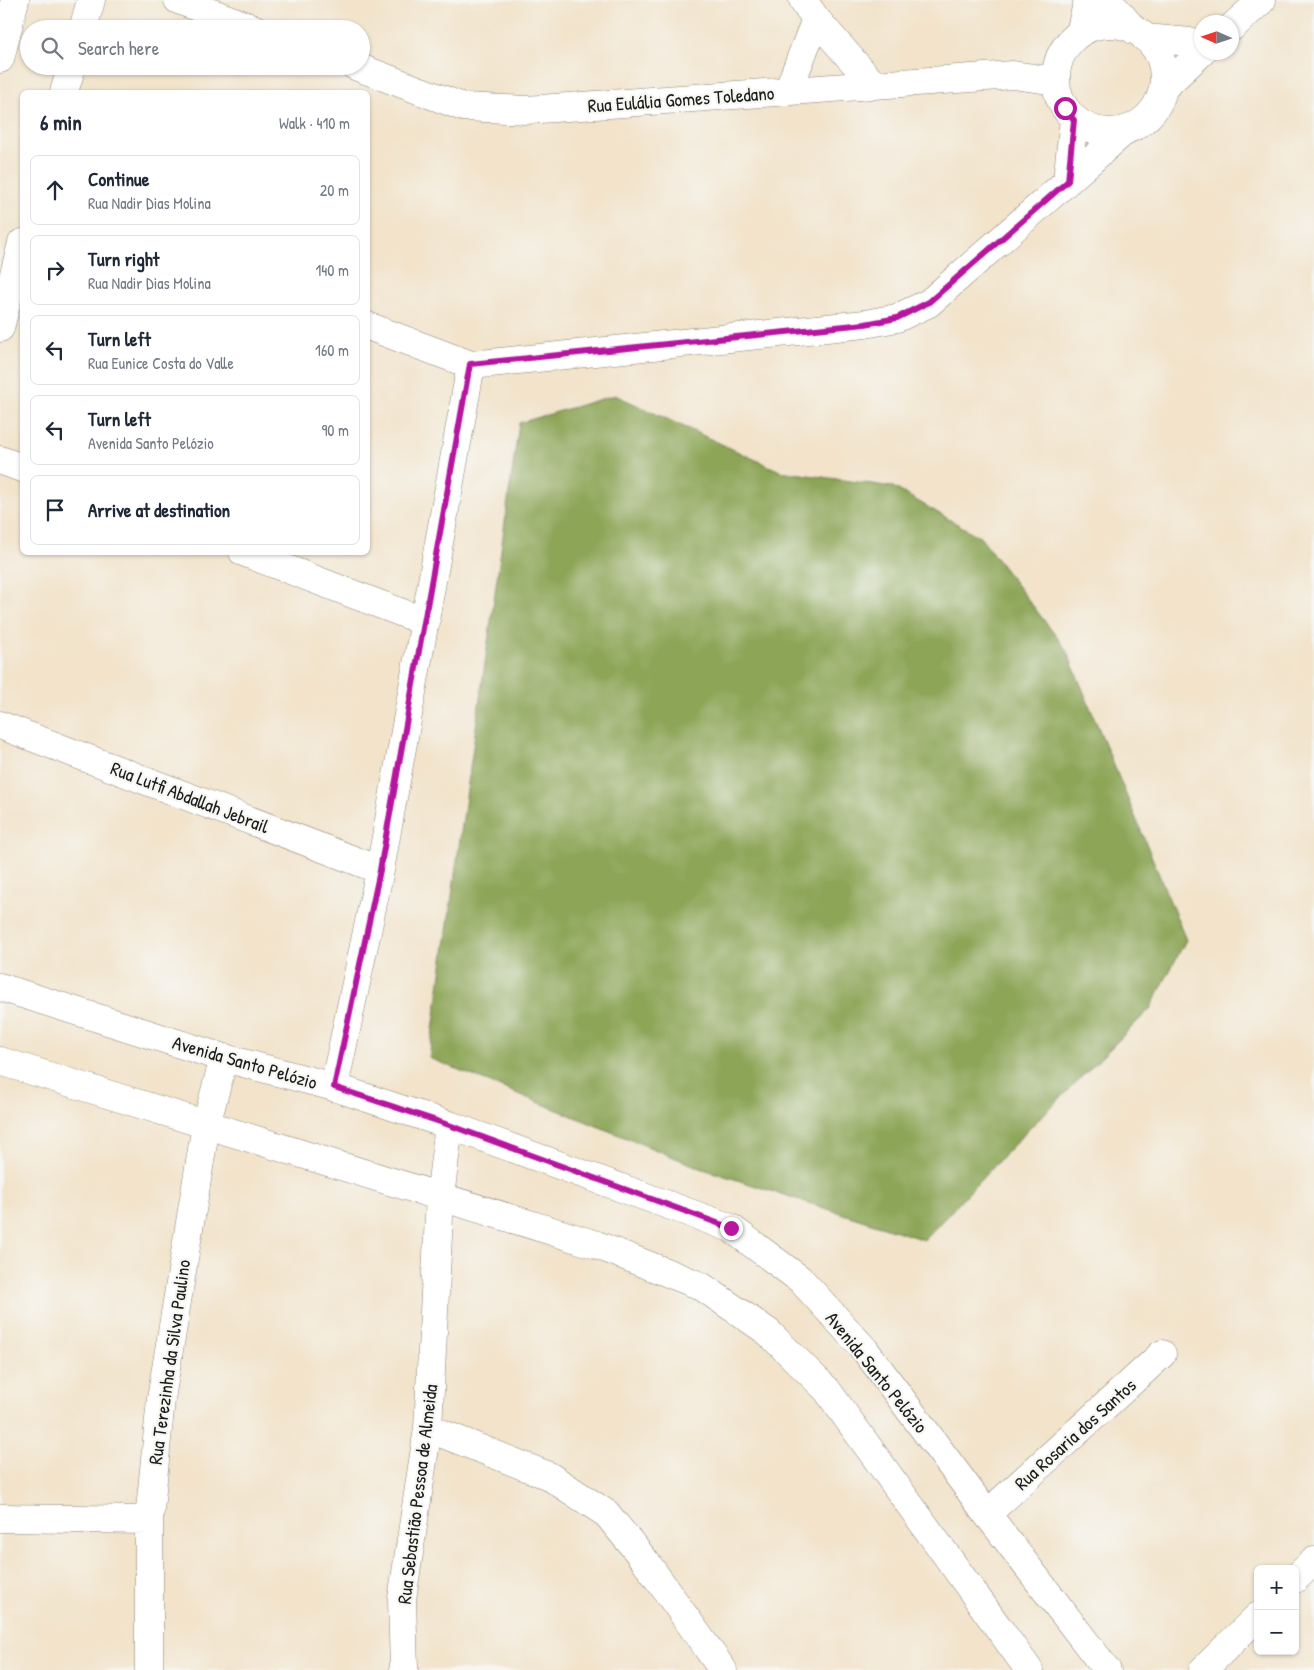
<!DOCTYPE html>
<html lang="en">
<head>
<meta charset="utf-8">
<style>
  body { margin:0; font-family:"Patrick Hand",sans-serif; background:#f6f6f7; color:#1f2937 }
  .controls { position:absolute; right:15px; bottom:15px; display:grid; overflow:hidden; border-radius:8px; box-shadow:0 1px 4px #0004 }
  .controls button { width:45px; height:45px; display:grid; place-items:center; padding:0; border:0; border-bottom:1px solid #e0e1e3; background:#fff; color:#1f2937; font:25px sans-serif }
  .compass { position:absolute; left:1194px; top:15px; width:45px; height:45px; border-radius:50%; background:#fff; box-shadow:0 1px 4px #0004; rotate:273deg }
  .stop { position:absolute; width:15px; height:15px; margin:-11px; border:4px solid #b5179e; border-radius:50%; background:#fff }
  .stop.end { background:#b5179e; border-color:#fff; box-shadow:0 1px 5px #0008 }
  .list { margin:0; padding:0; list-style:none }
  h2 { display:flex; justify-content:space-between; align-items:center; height:65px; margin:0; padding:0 20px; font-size:21px }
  h2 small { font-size:16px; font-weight:400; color:#747a83 }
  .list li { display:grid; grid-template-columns:32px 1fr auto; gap:15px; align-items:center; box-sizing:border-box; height:70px; margin:0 10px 10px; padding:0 10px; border:1px solid #e0e1e3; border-radius:8px }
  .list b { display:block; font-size:19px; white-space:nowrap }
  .list p { margin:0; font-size:16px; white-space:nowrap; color:#747a83 }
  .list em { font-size:16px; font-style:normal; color:#747a83 }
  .icon { flex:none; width:28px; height:28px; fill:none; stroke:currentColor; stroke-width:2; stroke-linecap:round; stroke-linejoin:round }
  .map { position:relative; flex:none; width:1314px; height:1670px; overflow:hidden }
  .search { position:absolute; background:#fff; box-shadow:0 1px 4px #0004; left:20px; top:20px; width:350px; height:55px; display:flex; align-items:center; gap:12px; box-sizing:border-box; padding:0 18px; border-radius:28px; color:#747a83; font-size:19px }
  .panel { position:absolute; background:#fff; box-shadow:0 1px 4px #0004; left:20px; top:90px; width:350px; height:465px; border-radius:8px }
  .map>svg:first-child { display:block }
  .forest { fill:#8ca556; stroke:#546039 }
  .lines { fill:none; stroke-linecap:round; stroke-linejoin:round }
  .street-casing { stroke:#878073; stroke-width:29 }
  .secondary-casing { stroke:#878073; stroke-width:29 }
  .street { stroke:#fff; stroke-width:28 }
  .secondary { stroke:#fff; stroke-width:28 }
  .route { stroke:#b5179e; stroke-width:6 }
  .labels { text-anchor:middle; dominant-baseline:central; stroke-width:4.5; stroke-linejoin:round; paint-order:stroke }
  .street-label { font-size:19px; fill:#1c1c1c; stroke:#f6f6f2 }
</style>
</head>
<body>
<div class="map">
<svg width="1314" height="1670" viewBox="0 0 1314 1670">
  <rect width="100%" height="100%" fill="#f6f6f2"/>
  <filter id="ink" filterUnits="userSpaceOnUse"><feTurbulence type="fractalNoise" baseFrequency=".02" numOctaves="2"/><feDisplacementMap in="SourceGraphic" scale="10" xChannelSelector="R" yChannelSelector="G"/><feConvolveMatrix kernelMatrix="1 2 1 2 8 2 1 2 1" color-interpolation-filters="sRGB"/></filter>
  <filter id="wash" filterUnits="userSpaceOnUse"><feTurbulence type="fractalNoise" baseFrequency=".0096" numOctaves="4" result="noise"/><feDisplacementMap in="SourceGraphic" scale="20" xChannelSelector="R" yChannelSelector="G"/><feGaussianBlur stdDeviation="1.12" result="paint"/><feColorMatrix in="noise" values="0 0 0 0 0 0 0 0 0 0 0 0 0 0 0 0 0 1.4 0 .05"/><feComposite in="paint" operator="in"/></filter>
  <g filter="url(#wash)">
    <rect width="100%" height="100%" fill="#f2e3ca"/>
    <path class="forest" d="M615 395 780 471 893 487 980 537 1066 649 1186 940 1150 1009 1023 1135 924 1240 703 1169 429 1058 519 423Z"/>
  </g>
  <g filter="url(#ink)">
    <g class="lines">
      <g class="street-casing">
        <path id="street" d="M178 0 255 29
          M803 0 816 19 874 85
          M1108 0 1134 30
          M1056 78a54 54 0 1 1 108 0a54 54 0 1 1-108 0Z
          M1232 27 1262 0
          M83 29 91 0
          M1080 33 1088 0
          M1145 38 1202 43
          M355 66 463 107 526 110 1013 75 1056 81
          M1163 88 1202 52
          M788 91 816 19
          M64 92 72 66
          M1067 181 1074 119
          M368 326 471 365 865 324 897 318 929 303 1127 129
          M0 328 22 243
          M0 460 22 468
          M243 552 426 622
          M0 725 380 870
          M334 1087 380 870 471 365
          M428 1428 549 1476 607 1514 646 1562 723 1670
          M987 1514 1162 1354
          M0 1518 149 1520
          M1295 1579 1314 1561
          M149 1670V1520L161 1399 206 1125 224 1058
          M404 1670 402 1599 428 1428 440 1197
          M1203 1670 1258 1616"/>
      </g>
      <g class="secondary-casing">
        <path id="secondary" d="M0 59 15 0
          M0 987 224 1058 334 1087 449 1125 731 1228 801 1280 865 1350 987 1514 1107 1670
          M0 1061 597 1245 701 1286 768 1332 827 1390 1029 1670
          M440 1197 449 1125"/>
      </g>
      <use href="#street" class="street"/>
      <use href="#secondary" class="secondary"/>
    </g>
  </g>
  <g class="lines" filter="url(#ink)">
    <path class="route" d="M731 1228 449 1125 334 1087 380 870 470 364 865 324 897 318 929 302 1068 181 1074 120 1065 108"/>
  </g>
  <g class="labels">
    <g class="street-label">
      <text transform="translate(681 99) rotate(-4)">Rua Eulália Gomes Toledano</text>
      <text transform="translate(190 797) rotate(21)">Rua Lutfi Abdallah Jebrail</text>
      <text transform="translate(245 1062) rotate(16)">Avenida Santo Pelózio</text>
      <text transform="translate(169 1362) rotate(-82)">Rua Terezinha da Silva Paulino</text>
      <text transform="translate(877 1372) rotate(51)">Avenida Santo Pelózio</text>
      <text transform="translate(1075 1434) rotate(-42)">Rua Rosaria dos Santos</text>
      <text transform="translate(417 1494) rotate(-83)">Rua Sebastião Pessoa de Almeida</text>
    </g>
  </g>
</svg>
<div class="controls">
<button>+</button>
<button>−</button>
</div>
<svg class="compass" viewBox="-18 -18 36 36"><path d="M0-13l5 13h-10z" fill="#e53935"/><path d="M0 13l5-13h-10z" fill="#747a83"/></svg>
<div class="stop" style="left:1065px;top:108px"></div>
<div class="stop end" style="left:731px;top:1228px"></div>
<div class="search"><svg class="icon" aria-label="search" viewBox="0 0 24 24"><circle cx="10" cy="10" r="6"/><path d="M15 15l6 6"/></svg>Search here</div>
<section class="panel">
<h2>6 min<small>Walk · 410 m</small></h2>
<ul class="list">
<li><svg class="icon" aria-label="ahead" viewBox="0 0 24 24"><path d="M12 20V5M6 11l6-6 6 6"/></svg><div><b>Continue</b><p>Rua Nadir Dias Molina</p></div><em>20 m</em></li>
<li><svg class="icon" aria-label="right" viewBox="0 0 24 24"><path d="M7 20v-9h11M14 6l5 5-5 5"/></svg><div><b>Turn right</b><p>Rua Nadir Dias Molina</p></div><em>140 m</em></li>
<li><svg class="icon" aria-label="left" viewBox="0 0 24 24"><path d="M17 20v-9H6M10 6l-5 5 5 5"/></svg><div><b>Turn left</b><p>Rua Eunice Costa do Valle</p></div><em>160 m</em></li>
<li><svg class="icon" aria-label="left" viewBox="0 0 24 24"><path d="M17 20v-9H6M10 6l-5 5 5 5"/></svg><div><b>Turn left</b><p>Avenida Santo Pelózio</p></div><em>90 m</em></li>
<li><svg class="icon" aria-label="arrive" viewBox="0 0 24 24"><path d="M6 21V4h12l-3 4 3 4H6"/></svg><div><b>Arrive at destination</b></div></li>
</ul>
</section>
</div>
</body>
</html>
